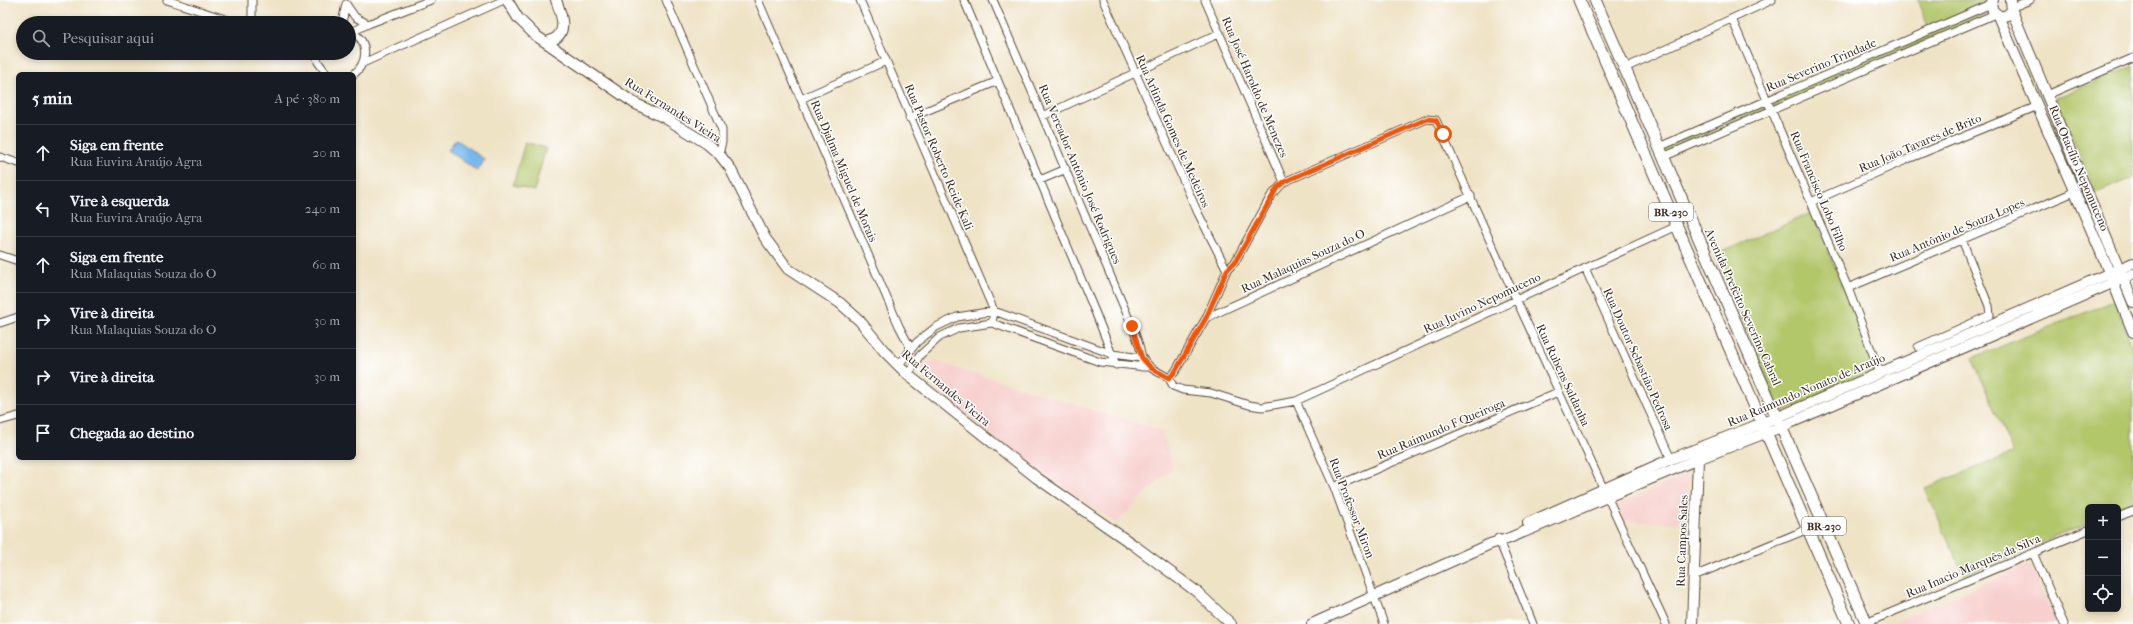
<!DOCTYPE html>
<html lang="pt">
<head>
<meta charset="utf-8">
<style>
  body { margin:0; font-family:"IM FELL French Canon",serif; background:#20242c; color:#f1f3f6 }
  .controls { position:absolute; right:12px; bottom:12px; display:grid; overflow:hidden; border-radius:6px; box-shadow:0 2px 6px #0003 }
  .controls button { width:36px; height:36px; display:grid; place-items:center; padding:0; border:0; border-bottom:1px solid #363941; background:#171b24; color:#f1f3f6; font:20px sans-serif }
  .stop { position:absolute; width:12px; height:12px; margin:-9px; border:3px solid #ea580c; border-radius:50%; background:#fff }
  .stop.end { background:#ea580c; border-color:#fff; box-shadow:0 1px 4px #0008 }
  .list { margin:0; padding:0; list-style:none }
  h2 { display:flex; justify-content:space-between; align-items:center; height:52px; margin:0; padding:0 16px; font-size:17px }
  h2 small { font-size:13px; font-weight:400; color:#9ea1a6 }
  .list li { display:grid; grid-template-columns:26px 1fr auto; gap:12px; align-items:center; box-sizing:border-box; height:56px; padding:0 16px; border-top:1px solid #363941 }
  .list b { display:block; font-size:15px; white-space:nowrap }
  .list p { margin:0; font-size:13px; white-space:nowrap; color:#9ea1a6 }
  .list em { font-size:13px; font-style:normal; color:#9ea1a6 }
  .icon { flex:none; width:22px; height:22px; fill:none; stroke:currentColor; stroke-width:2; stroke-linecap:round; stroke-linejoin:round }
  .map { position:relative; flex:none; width:2133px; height:624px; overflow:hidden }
  .search { position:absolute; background:#171b24; box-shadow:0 2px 6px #0003; left:16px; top:16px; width:340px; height:44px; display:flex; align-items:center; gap:10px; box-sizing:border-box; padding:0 14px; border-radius:22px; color:#9ea1a6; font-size:15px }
  .panel { position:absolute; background:#171b24; box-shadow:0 2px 6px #0003; left:16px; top:72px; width:340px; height:388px; border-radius:6px }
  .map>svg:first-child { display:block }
  .built { fill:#f7d0ce }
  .green { fill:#b2c66a; stroke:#767844 }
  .water { fill:#77b7eb; stroke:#597084 }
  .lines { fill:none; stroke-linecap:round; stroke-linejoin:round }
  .street-casing { stroke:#564637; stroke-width:9 }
  .secondary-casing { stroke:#564637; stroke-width:12 }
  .primary-casing { stroke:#564637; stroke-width:13 }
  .street { stroke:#fff; stroke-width:7 }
  .secondary { stroke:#fff; stroke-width:10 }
  .primary { stroke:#fff; stroke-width:11 }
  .route { stroke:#ea580c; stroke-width:5 }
  .labels { text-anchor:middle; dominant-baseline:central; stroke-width:3; stroke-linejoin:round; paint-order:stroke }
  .shield { fill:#fff; stroke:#766a62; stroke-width:1 }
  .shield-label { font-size:11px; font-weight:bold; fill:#3b2a1e }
  .street-label { font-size:12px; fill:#3b2a1e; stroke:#fff }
</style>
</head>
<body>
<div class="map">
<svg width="2133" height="624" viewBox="0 0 2133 624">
  <rect width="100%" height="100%" fill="#fff"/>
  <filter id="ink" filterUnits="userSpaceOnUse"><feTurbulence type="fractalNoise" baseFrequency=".025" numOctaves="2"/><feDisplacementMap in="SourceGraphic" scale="8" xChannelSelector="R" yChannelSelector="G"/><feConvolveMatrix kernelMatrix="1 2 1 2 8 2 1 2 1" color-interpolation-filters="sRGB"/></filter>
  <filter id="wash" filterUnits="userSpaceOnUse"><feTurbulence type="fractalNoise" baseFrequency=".012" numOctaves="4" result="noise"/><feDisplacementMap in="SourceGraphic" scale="16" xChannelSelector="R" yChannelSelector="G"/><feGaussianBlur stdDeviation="0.9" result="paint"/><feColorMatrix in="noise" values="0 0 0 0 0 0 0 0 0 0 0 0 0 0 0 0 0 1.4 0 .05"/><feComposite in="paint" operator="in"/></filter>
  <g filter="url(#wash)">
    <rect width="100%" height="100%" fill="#efe3c6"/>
    <path class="built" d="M933 361 1162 431 1173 467 1116 523 996 440 925 380 922 367Z
      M1685 475 1689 478 1687 523 1624 521 1617 505Z
      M2030 564 2056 624H1890L1952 597Z"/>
    <path class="green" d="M1917 0H1991V1L1929 29Z
      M1991 6 1992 12 1772 108 1769 101Z
      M2133 66V178L2096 193 2056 98Z
      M1766 101 1770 109 1729 126 1726 119Z
      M1724 120 1727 128 1665 154 1661 147Z
      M525 142 546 148 534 191 513 185Z
      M1813 212 1877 373 1781 413 1715 255Z
      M2114 301 2133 348V504L2118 510V507H2088V523L1964 576 1925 488 2013 453 1972 358Z"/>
    <path class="water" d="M456 139 485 160 477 171 448 150Z"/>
  </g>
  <g filter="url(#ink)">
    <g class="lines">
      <g class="street-casing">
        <path id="street" d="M167 0 237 23
          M666 0 722 130V142L719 154
          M758 0 899 326 911 349
          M860 0 994 311 992 323
          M964 0 1096 314 1116 365
          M993 0 1132 326C1137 339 1143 352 1142 367
          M1103 0 1198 213 1227 270
          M1205 0 1284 182
          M346 4 355 17 368 24
          M2013 7 2030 0
          M1732 19 1848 288 1880 373
          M252 23V0
          M342 23 346 4
          M349 31C369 38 369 62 354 74
          M352 32 368 24 431 0
          M316 53 318 62 327 74
          M363 63 504 0
          M1625 68 1772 0
          M2047 95 2133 58
          M801 99 886 61
          M1043 116 1220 33
          M909 118 998 81
          M1659 147 1991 4
          M0 157 18 163
          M1663 157 1995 14
          M1040 180 1066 169
          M1811 202 1908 159 2038 106
          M0 255 18 261
          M1585 268 1671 459
          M1848 288 2074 192
          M1206 318 1227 270 1235 262 1271 196 1284 182 1427 119 1436 120 1516 299 1666 624
          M0 323 18 317
          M1918 347 1990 315 1989 306 1962 240
          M1142 358 1151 368 1169 378 1173 386 1183 390 1211 393 1249 405 1262 407 1296 401 1677 226
          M898 366 917 342 936 327 957 317 994 311 1112 354 1142 358
          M908 375 920 355 940 337 959 328 992 323 1100 362 1146 367
          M1169 378 1175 372 1206 318 1471 196
          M1296 401 1334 487 1384 624
          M0 421 18 416
          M1334 487 1558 392
          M2118 517 2133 511
          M1498 538 1533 624
          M2033 553 2064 624
          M1694 576 1808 529
          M1866 623 2088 530"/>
      </g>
      <g class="secondary-casing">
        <path id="secondary" d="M507 0 518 18 535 35 634 103 665 118 706 143 719 154 730 168 765 238 788 269 840 303 860 321 885 352 908 375 1037 478 1135 546 1197 592 1231 624
          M1993 0 1991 4 1993 11 2001 17 2007 15 2012 11 2011 0
          M2012 11 2133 302
          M1998 16 2100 250 2133 332
          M547 42C570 36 562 16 556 0
          M1528 523 1671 459 1783 415 2133 263
          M1312 624 1490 544 1507 539 1698 459 1781 427 2133 274
          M1692 624 1698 459"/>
      </g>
      <g class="primary-casing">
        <path id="primary" d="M1579 0 1849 624
          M1595 0 1867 624"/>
      </g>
      <use href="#street" class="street"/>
      <use href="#secondary" class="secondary"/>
      <use href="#primary" class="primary"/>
    </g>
  </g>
  <g class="lines" filter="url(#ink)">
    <path class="route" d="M1132 326 1142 358 1151 368 1169 378 1175 372 1206 318 1227 270 1235 262 1277 188 1284 182 1427 119 1436 120 1443 134"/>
  </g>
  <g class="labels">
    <g class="shield">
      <rect x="1649" y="203" width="44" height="18" rx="3"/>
      <rect x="1802" y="517" width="44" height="18" rx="3"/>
    </g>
    <g class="shield-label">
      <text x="1671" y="212">BR-230</text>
      <text x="1824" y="526">BR-230</text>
    </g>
    <g class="street-label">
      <text transform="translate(1821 65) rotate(-23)">Rua Severino Trindade</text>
      <text transform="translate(1255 87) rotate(67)">Rua José Haroldo de Menezes</text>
      <text transform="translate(673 110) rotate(32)">Rua Fernandes Vieira</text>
      <text transform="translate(1173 131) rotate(66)">Rua Arlinda Gomes de Medeiros</text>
      <text transform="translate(1920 143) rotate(-23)">Rua João Tavares de Brito</text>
      <text transform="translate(939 157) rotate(67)">Rua Pastor Roberto Reide Kali</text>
      <text transform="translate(2079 168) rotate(67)">Rua Otacílio Nepomuceno</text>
      <text transform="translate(844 171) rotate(67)">Rua Djalma Miguel de Morais</text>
      <text transform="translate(1080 174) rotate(67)">Rua Vereador Antônio José Rodrigues</text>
      <text transform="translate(1819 191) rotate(67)">Rua Francisco Lobo Filho</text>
      <text transform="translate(1957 230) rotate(-23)">Rua Antônio de Souza Lopes</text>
      <text transform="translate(1303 261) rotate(-25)">Rua Malaquias Souza do O</text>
      <text transform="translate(1482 303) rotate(-25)">Rua Juvino Nepomuceno</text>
      <text transform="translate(1743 307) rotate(66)">Avenida Prefeito Severino Cabral</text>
      <text transform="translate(1638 359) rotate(66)">Rua Doutor Sebastião Pedrosa</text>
      <text transform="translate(1563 375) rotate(65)">Rua Rubens Saldanha</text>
      <text transform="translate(946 388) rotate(40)">Rua Fernandes Vieira</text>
      <text transform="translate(1806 390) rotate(-23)">Rua Raimundo Nonato de Araújo</text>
      <text transform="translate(1441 429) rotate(-23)">Rua Raimundo F Queiroga</text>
      <text transform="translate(1352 508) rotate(69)">Rua Professor Miron</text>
      <text transform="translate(1682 541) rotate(-88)">Rua Campos Sales</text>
      <text transform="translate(1973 566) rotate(-23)">Rua Inacio Marquês da Silva</text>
    </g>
  </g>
</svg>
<div class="controls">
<button>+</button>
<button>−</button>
<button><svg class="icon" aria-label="locate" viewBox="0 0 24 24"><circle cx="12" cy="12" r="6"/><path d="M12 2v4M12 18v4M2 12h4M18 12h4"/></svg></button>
</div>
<div class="stop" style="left:1443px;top:134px"></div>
<div class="stop end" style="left:1132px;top:326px"></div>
<div class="search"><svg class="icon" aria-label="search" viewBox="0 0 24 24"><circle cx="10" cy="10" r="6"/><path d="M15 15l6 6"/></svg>Pesquisar aqui</div>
<section class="panel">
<h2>5 min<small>A pé · 380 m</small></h2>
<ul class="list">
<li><svg class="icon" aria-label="ahead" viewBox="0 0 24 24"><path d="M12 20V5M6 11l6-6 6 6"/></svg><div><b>Siga em frente</b><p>Rua Euvira Araújo Agra</p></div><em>20 m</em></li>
<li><svg class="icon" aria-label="left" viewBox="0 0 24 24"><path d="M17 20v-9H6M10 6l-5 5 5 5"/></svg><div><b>Vire à esquerda</b><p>Rua Euvira Araújo Agra</p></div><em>240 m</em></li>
<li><svg class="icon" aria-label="ahead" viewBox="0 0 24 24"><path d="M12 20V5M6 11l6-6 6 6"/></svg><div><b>Siga em frente</b><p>Rua Malaquias Souza do O</p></div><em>60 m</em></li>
<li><svg class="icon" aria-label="right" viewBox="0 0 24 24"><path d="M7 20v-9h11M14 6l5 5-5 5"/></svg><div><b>Vire à direita</b><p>Rua Malaquias Souza do O</p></div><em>30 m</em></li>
<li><svg class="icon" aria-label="right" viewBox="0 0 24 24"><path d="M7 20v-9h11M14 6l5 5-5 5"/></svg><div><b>Vire à direita</b></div><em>30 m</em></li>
<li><svg class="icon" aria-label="arrive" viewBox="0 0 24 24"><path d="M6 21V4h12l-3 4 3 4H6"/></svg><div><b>Chegada ao destino</b></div></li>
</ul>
</section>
</div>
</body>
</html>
